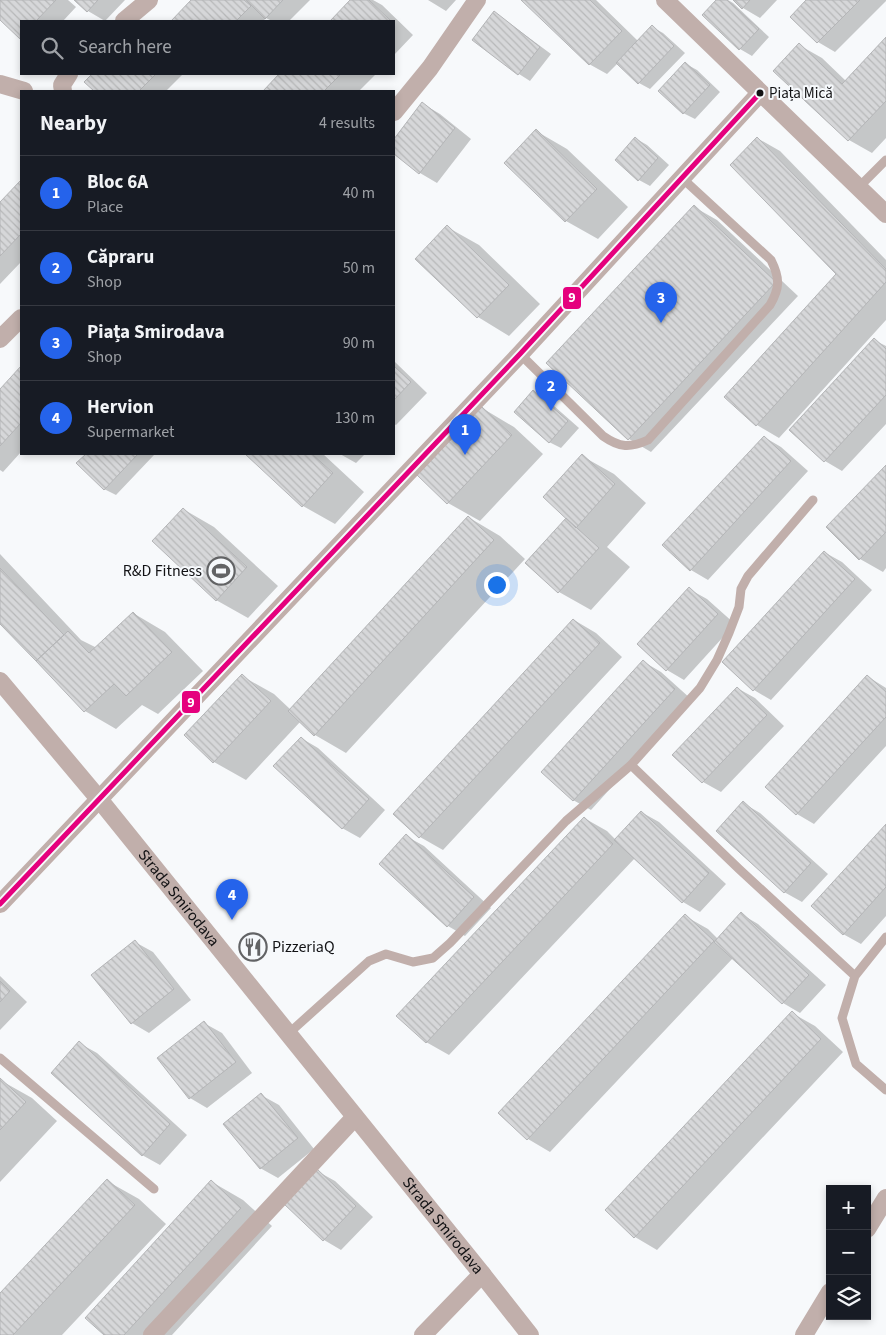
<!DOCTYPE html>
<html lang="en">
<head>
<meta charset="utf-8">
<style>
  body { margin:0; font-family:"Source Sans 3",sans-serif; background:#242831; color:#f1f3f6 }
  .controls { position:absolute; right:15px; bottom:15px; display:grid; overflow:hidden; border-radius:0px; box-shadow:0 2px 8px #0003 }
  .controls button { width:45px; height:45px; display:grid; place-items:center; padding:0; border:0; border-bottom:1px solid #363941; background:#171b24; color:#f1f3f6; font:25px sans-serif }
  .you { position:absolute; left:496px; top:584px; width:18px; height:18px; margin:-12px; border:4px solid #fff; border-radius:50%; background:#1a73e8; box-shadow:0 0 0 8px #1a73e833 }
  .badge { display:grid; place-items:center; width:32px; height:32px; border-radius:50%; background:#2563eb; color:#fff; font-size:16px; font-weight:700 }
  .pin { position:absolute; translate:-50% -41px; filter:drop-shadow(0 1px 2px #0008) }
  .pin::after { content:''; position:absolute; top:26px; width:18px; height:15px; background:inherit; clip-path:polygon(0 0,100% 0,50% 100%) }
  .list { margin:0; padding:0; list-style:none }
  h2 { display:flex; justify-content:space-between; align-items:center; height:65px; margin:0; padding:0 20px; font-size:21px }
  h2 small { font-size:16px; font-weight:400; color:#9ea1a6 }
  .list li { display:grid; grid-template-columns:32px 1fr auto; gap:15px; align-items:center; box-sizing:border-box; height:75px; padding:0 20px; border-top:1px solid #363941 }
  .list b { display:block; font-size:19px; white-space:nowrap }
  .list p { margin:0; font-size:16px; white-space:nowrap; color:#9ea1a6 }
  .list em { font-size:16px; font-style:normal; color:#9ea1a6 }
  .icon { flex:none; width:28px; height:28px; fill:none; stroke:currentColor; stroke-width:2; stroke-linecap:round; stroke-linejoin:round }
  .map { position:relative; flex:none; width:886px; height:1335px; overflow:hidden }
  .search { position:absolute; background:#171b24; box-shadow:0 2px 8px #0003; left:20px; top:20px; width:375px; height:55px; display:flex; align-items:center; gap:12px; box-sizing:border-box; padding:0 18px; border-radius:0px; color:#9ea1a6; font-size:19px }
  .panel { position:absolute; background:#171b24; box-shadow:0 2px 8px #0003; left:20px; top:90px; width:375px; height:365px; border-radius:0px }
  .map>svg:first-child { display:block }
  .shadow { fill:#0003 }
  .building { fill:url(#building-back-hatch); stroke:#b4b5b7 }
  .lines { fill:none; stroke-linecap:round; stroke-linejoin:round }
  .lane { stroke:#c1afab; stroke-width:9 }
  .street { stroke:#c1afab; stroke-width:18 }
  .bus-1-casing { stroke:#f6f9fc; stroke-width:9 }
  .bus-1 { stroke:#e5007d; stroke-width:5 }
  .bus-dot { fill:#121214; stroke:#f6f9fc; stroke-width:2 }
  .labels { text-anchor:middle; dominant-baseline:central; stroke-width:4; stroke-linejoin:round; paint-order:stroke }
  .bus-label { font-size:15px; fill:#121214; stroke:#f6f9fc; text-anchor:start }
  .poi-label { font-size:16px; fill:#121214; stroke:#f6f9fc; text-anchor:end }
  .street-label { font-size:16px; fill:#121214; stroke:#f6f9fc }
  .line-badge { stroke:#f6f9fc; stroke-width:2 }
  .badge-label { font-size:14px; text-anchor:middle; font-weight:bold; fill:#fff }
</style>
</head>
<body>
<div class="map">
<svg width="886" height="1335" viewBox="0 0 886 1335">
  <defs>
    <pattern id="building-back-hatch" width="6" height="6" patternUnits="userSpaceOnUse" patternTransform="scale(1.25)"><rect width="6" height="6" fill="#d6d7d9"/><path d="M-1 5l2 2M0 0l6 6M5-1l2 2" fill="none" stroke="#b7b8b9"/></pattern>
  </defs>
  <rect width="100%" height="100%" fill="#f7f9fb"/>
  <path class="shadow" d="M0 0H68L76 7 63 21H21V38L0 18Z
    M76 0H125L105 21 88 11Z
    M193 0H310L289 21H272L266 18 263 21H172Z
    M352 0H373L382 5 413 35 394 55V21H332Z
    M428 0H456L446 11Z
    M523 0H596L638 41 652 27 663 33 685 53 650 89 639 83 618 63 607 74 589 64Z
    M718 0H728L733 3 769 37 752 56 740 49 703 15Z
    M735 0H777L760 18 743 8Z
    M808 0H886V1L835 52 818 42Z
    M494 13 505 20 551 54 530 81 519 74 473 39Z
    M886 39V138L872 153 849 140 775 71 799 45 822 58 846 81Z
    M686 64 697 70 720 92 695 119 683 113Z
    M94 74H183L166 91H96L86 82Z
    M281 74H376L359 91H264Z
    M423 104 440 114 471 139 437 183 420 173 394 152V141Z
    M536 131 567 149 628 207 598 239 566 221Z
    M635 138 647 145 669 165 650 186 639 180Z
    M757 138 780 151 886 260V320L779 438 757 425 838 274Z
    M21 182V262L0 284V204Z
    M694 207 717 220 798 296 651 452 629 439Z
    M447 227 479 245 540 304 509 336 478 317Z
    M874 340 886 346V424L842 471 825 461 791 430Z
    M394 361 427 393 396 425 394 424Z
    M21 368V452L3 472 0 470V391Z
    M534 392 545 398 579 428 561 448 549 442Z
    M482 408 514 427 543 454 480 521 448 503Z
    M764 437 781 447 808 471 708 580 691 570Z
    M87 454H153L154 455 116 495 104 489 78 463Z
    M247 454H323L364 492 335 524 303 506Z
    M340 454H365L356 463Z
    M582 456 614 474 646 503 607 547 630 567 591 610 559 592 527 563 567 518Z
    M886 467V568L883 572 860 559Z
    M183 509 214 527 278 586 248 618 216 600Z
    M468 517 500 536 525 559 346 753 315 735 300 722 246 780 214 762 242 676 274 694 291 710Z
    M824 552 842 562 872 590 771 700 754 690 724 662Z
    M0 554 81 640 97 648 133 613 165 632 203 671 158 714 142 705 116 729 85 711 0 622Z
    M689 589 707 599 735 624 684 680 667 670Z
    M574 620 596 633 622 657 443 850 420 837 395 814Z
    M644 662 661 672 691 699 591 810 573 800Z
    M867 676 886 688V746L814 824 797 814 767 787Z
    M737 688 755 698 784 726 721 792 703 782 674 755Z
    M301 738 318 748 385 810 360 838 342 828Z
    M743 803 760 813 828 874 802 902 784 892Z
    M641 812 659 822 726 884 700 912 683 902 635 858 449 1055 426 1042 584 818 607 831 616 840Z
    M886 826V916L861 944 843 934Z
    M406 836 424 846 491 908 465 936 448 926Z
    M741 914 758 924 826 985 800 1013 783 1003 733 958 550 1152 528 1139 685 916 708 929 718 939Z
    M135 942 153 952 191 1000 149 1033 132 1023Z
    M0 976 27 1002 0 1030Z
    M792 1013 815 1026 843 1052 657 1250 635 1237Z
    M204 1023 222 1033 252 1073 207 1108 190 1098Z
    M79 1043 97 1053 187 1135 160 1165 142 1155Z
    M0 1080 32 1098 57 1121 0 1182Z
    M261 1095 279 1105 314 1149 278 1178 260 1168Z
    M317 1171 335 1181 373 1217 341 1250 324 1240Z
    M107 1181 139 1199 166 1224 62 1335H0V1295Z
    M212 1182 243 1200 272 1226 172 1335H106Z"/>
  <path class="building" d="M0 0H56L36 21H21L20 39 0 20Z
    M74 0H98L87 12Z
    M191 0H244L251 6 236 21H171Z
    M246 0H283L265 19Z
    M350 0H369L391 21H330Z
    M521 0H590L622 31 589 65Z
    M716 0H727L759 29 739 50 702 15Z
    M733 0H750L742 9Z
    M806 0H860L817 43 790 17Z
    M494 11 540 47 518 75 472 40Z
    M652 25 674 46 638 84 616 63Z
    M886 37V101L848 141 773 71 799 43 842 84Z
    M685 62 710 85 683 114 658 91Z
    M92 74H156L139 91H94L84 82Z
    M279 74H341L324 91H263Z
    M422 102 455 128 419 174 394 154V139Z
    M536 129 597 189 565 222 504 163Z
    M635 137 658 158 638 181 615 160Z
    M757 137 886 269V282L756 426 724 397 836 274 730 165Z
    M21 180V234L0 256V202Z
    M694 205 776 282 628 440 546 363Z
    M447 225 509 285 477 318 415 259Z
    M874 338 886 349V395L824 462 789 430Z
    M21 366V423L0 446V389Z
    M394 366 411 382 394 400Z
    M533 390 568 421 549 443 514 412Z
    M482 407 512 435 447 504 417 475Z
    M764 436 791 461 690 571 662 545Z
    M86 454H138L104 490 76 463Z
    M245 454H312L333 473 302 507Z
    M582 454 615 484 576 528 543 497Z
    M886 465V532L859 560 826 527Z
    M183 508 247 567 216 601 152 541Z
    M468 516 494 540 314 736 288 711Z
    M566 518 599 548 558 593 525 563Z
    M824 551 855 579 753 691 722 662Z
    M0 568 64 635 36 661 0 624Z
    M689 587 718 614 666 671 637 644Z
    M133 612 172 652 126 696 114 684 84 712 36 661 68 631 89 653Z
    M573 619 600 643 419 838 393 814Z
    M643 660 675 689 573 801 541 772Z
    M242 674 271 701 213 763 184 735Z
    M867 675 886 692V717L796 815 765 787Z
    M737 687 767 715 702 783 672 755Z
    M301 737 369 799 342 829 273 766Z
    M743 801 811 863 784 893 716 831Z
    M641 811 709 873 682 903 614 840Z
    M584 817 613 844 426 1043 396 1016Z
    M886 824V887L843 935 811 906Z
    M406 834 474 897 447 927 379 864Z
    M741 912 809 975 782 1004 714 942Z
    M685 914 714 941 527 1140 498 1113Z
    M135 940 174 989 131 1024 91 975Z
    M0 981 10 991 0 1002Z
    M792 1011 821 1039 634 1238 605 1210Z
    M204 1021 236 1062 189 1099 157 1058Z
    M79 1041 170 1124 142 1156 51 1073Z
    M0 1078 26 1102 0 1130Z
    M261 1093 298 1138 260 1169 223 1124Z
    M317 1169 356 1206 323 1241 284 1204Z
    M107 1179 135 1205 13 1335H0V1293Z
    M211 1180 241 1208 124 1335H104L85 1318Z"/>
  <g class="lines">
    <path class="lane" d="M858 188 886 160
      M520 354 603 436C620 448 630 448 648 440L770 305C780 288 780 278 771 260L682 178
      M631 765 739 869 855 976
      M886 937 855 976 842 1018 856 1064 886 1090
      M288 1034 369 961 386 954 413 962 433 958 450 943 566 821 631 765 700 688 717 660 729 633 739 607 741 589 748 576 813 500
      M0 1058 154 1189"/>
    <g class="street">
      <path d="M665 0 886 214"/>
      <path d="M124 21 149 0"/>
      <path d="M0 84 24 91"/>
      <path d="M63 91 62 85 69 74"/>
      <path d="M394 112 430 68 477 0"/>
      <path d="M0 339 21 318"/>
      <path id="s1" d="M0 681 99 799 482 1274 530 1335"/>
      <path d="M0 904 520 354 760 93"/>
      <path d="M867 1229 886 1198"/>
      <path d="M152 1335 355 1117"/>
      <path d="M423 1335 482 1274"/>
      <path d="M804 1335 830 1292"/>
    </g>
    <g class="bus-1-casing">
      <path id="bus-1" d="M0 904 520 354 760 93"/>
    </g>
    <use href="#bus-1" class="bus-1"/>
  </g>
  <defs>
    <g id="stadium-ring" transform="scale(1.4375)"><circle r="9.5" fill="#f6f9fc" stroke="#626365" stroke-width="1.5"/><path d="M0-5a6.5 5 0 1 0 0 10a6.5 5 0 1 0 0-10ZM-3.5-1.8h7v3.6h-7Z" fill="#626365"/></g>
    <g id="restaurant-ring" transform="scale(1.4375)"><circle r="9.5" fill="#f6f9fc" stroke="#626365" stroke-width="1.5"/><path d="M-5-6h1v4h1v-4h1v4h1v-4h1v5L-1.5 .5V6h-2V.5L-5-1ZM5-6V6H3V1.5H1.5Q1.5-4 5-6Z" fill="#626365"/></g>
  </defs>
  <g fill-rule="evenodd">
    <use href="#stadium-ring" x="221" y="571"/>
    <use href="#restaurant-ring" x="253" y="947"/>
  </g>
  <circle class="bus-dot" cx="760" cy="93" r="4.5"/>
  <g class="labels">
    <g class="bus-label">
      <text x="769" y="93">Piața Mică</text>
    </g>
    <g class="poi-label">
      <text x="202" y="571">R&amp;D Fitness</text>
      <text x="272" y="947" text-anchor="start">PizzeriaQ</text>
    </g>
    <g class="street-label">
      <text stroke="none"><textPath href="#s1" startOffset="281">Strada Smirodava</textPath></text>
      <text stroke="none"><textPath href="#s1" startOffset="702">Strada Smirodava</textPath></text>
    </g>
  </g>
  <g class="line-badge">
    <rect x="562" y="286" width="20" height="24" rx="5" fill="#e5007d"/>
    <rect x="181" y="690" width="20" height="24" rx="5" fill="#e5007d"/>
  </g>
  <g class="badge-label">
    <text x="572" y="302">9</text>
    <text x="191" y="707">9</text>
  </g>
</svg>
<div class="controls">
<button>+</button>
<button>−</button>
<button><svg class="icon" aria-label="layers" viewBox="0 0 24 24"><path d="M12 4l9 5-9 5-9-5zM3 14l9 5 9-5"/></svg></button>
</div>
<div class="you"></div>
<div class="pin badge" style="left:465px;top:455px">1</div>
<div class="pin badge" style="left:551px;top:411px">2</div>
<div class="pin badge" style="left:661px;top:323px">3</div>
<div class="pin badge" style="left:232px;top:920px">4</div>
<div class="search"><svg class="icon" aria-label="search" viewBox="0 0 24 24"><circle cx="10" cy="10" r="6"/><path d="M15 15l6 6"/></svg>Search here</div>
<section class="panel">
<h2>Nearby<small>4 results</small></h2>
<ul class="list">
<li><span class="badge">1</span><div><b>Bloc 6A</b><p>Place</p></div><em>40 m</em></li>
<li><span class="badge">2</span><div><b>Căpraru</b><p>Shop</p></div><em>50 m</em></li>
<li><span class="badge">3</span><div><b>Piața Smirodava</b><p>Shop</p></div><em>90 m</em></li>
<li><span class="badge">4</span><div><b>Hervion</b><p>Supermarket</p></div><em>130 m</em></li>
</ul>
</section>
</div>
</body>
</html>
